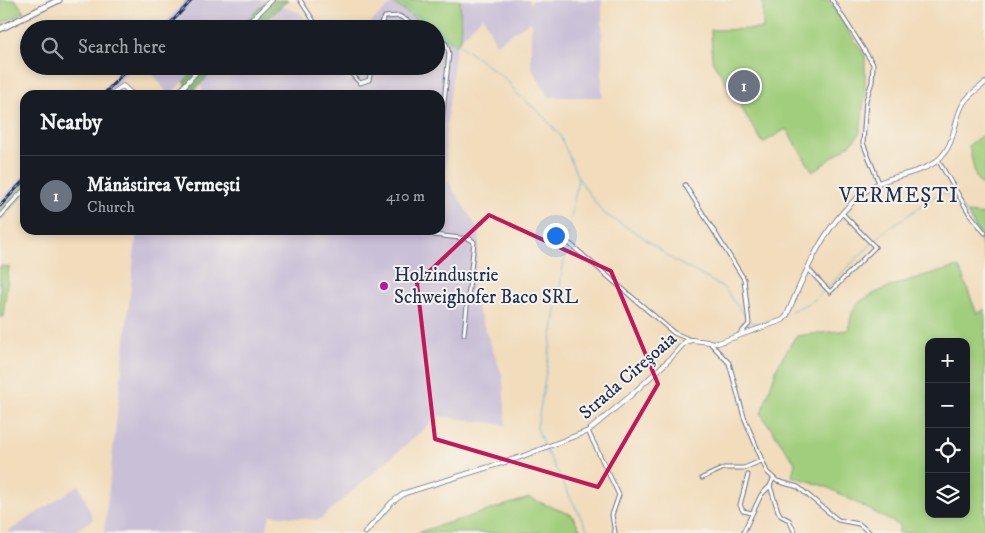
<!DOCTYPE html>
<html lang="en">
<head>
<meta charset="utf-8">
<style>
  body { margin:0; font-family:"IM FELL DW Pica",serif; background:#242831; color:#f1f3f6 }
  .controls { position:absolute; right:15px; bottom:15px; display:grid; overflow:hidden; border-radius:10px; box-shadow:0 2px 8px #0003 }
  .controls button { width:45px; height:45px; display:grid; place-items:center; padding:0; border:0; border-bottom:1px solid #363941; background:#171b24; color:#f1f3f6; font:25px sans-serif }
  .you { position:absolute; left:555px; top:235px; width:18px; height:18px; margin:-12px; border:4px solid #fff; border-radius:50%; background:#1a73e8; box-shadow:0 0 0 8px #1a73e833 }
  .badge { display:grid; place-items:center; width:32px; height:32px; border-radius:50%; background:#d690ce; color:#fff; font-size:16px; font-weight:700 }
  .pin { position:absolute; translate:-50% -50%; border:2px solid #fff; box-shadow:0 1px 5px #0006 }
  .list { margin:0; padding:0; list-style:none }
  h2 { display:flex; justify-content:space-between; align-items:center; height:65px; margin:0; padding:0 20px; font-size:21px }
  h2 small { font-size:16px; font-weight:400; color:#9ea1a6 }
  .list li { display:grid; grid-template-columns:32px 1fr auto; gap:15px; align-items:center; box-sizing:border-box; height:80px; padding:0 20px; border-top:1px solid #363941 }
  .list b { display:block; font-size:19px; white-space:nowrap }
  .list p { margin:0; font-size:16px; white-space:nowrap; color:#9ea1a6 }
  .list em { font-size:16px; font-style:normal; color:#9ea1a6 }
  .icon { flex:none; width:28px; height:28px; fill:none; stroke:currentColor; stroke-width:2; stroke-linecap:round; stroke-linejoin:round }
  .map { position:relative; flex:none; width:985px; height:533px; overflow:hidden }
  .search { position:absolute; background:#171b24; box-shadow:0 2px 8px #0003; left:20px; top:20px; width:425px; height:55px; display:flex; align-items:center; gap:12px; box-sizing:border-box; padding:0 18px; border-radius:28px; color:#9ea1a6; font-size:19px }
  .panel { position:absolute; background:#171b24; box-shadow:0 2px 8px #0003; left:20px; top:90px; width:425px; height:145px; border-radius:15px }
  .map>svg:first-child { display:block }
  .industrial { fill:#c9bfd7 }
  .green { fill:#a0ce7c; stroke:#5e7e6d; fill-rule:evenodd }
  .forest { fill:#80b16c; stroke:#4e7065 }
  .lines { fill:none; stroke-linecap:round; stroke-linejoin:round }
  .stream { stroke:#57b3d5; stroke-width:1 }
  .minor-casing { stroke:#666c7f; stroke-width:5 }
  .tertiary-casing { stroke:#666c7f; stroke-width:5.5 }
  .primary-casing { stroke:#666c7f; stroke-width:7 }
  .minor { stroke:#fff; stroke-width:3 }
  .tertiary { stroke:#fff; stroke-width:4 }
  .primary { stroke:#fff; stroke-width:5 }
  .rail-casing { stroke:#1b2f5e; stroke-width:3 }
  .rail { stroke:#f7f3e8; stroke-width:1; stroke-dasharray:4; stroke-linecap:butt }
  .marked { fill:none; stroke:#c2185b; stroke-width:4; stroke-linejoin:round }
  .poi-dot { fill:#b5179e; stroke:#f7f3e8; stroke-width:2 }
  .labels { text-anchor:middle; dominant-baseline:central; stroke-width:4; stroke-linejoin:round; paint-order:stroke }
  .poi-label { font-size:19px; fill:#1b2f5e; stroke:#f7f3e8; text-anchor:start }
  .street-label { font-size:19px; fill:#1b2f5e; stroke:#f7f3e8 }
  .quarter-label { font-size:21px; letter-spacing:1px; fill:#1b2f5e; stroke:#f7f3e8 }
</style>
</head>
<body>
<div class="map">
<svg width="985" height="533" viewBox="0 0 985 533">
  <rect width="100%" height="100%" fill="#f7f3e8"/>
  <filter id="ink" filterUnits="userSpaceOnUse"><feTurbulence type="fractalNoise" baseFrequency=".02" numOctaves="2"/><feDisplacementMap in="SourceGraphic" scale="10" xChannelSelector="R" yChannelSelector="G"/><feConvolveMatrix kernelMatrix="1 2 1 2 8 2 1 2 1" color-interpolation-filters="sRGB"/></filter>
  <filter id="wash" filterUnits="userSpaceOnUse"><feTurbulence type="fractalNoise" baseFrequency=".0096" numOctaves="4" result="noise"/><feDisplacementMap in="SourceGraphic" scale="20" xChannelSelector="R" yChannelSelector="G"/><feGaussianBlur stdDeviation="1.12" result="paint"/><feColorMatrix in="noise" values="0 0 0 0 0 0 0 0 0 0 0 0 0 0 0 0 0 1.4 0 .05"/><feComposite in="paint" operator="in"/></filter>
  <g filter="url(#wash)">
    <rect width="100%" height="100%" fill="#f1dcbb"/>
    <path class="industrial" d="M186 0H267L238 29H159Z
      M460 0H529L531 5 532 0H602V97H548L531 66V21L496 44 483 16 461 39Z
      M393 3 431 29H371V22Z
      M280 6 301 13 312 29H257Z
      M436 32 456 46 445 138 447 180 480 232 472 294 503 377 506 425 439 416 319 520 270 515 266 533H104L137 230H440V95H204L200 83 217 66H337L348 82 366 66H436Z
      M126 66H133L107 95H100Z
      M147 66H199L169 95Z
      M25 174V182L0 209V200Z
      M79 485 93 519 72 533H6Z"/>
    <path class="green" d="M0 0H16L24 12 0 24Z
      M395 0H460L461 39 456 46 436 32V29H431L393 3Z
      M763 0H828L865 56V94L860 133 852 143 813 172 786 129 763 143 712 60 711 30 763 29Z
      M985 133V185L980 184 975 175 969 145Z
      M25 182V193L0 220V209Z
      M967 213 985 215V260L980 237Z
      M0 266 9 267 3 317H0Z
      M959 267 977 314 985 309V533H898L900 526 827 487 792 476 795 463 761 414 778 365 796 336 848 330C850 323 851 313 855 307 866 290 938 271 959 267ZM929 342H966V514H929Z
      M529 498 572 515 582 533H416Z"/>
    <path class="forest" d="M267 0H288L257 29H238Z
      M199 66H217L195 90 187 91 184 81Z"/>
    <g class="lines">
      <path class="stream" d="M398 0 507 80 517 94 539 112 560 135 578 178 603 213 637 233 675 261 723 287 747 319
        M567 240 578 179
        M791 311 813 301 885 231 937 195 943 193C959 198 981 230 985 246
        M751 322 761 324 786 313
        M544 446 537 428 567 243
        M546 450 589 533"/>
    </g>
  </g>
  <g filter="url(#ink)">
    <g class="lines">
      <g class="minor-casing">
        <path id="minor" d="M300 0 319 29
          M832 0 873 64 872 82 866 100 863 143 879 183
          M377 29 385 17 399 16 422 29
          M436 37 446 44 449 53 440 142
          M344 66 360 83 369 80 372 66
          M938 160 969 213 985 233
          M685 185 744 279 749 324 739 335
          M431 230 434 235 470 239 474 242 464 334
          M570 244 674 333 691 340
          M808 269 830 292 875 247 843 214
          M711 344 729 363 744 417 767 472 777 481 798 487 838 520 859 524 870 533
          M588 431 619 495 612 515 615 533
          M748 475 740 505 743 511 752 513
          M702 478 724 468H744L761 461
          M770 486 778 511 781 516 789 520 795 533
          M743 533 761 495 770 486 773 479"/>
      </g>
      <g class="tertiary-casing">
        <path id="tertiary" d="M242 29 272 0
          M110 95 123 86 133 95
          M176 95 202 66
          M0 216 25 189
          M365 533 391 503 405 493 518 458 588 431 629 397 670 359 685 342 692 340 718 343 783 320 787 315C807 267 831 208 879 183 898 174 924 173 939 159 956 143 953 122 963 104 968 95 978 89 985 83"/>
      </g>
      <g class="primary-casing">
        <path id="primary" d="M0 29 59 0"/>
      </g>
      <use href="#minor" class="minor"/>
      <use href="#tertiary" class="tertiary"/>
      <use href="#primary" class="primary"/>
      <g class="rail-casing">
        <path id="rail" d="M165 29 192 0
          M103 95 130 66
          M0 206 25 179"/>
      </g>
      <use href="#rail" class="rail"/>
    </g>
  </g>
  <path class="marked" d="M489 215 611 271 658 384 598 487 435 439 417 283Z"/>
  <circle class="poi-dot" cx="384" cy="286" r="5"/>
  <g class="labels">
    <g class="poi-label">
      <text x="394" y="275">Holzindustrie<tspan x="394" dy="22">Schweighofer Baco SRL</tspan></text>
    </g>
    <g class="street-label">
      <text transform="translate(628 376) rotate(-41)">Strada Cireșoaia</text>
    </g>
    <g class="quarter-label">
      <text x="899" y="196">VERMEȘTI</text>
    </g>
  </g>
</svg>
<div class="controls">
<button>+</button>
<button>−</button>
<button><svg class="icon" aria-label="locate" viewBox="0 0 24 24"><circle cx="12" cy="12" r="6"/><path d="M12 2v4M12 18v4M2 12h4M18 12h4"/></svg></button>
<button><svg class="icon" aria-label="layers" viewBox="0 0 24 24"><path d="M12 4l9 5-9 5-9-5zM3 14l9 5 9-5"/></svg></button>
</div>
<div class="you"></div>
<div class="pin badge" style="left:744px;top:86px;background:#6b7280">1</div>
<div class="search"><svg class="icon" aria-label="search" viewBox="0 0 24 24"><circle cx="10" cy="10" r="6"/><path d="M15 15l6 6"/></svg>Search here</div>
<section class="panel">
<h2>Nearby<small></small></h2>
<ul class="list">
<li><span class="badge" style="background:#6b7280">1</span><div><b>Mănăstirea Vermești</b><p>Church</p></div><em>410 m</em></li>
</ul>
</section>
</div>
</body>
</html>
